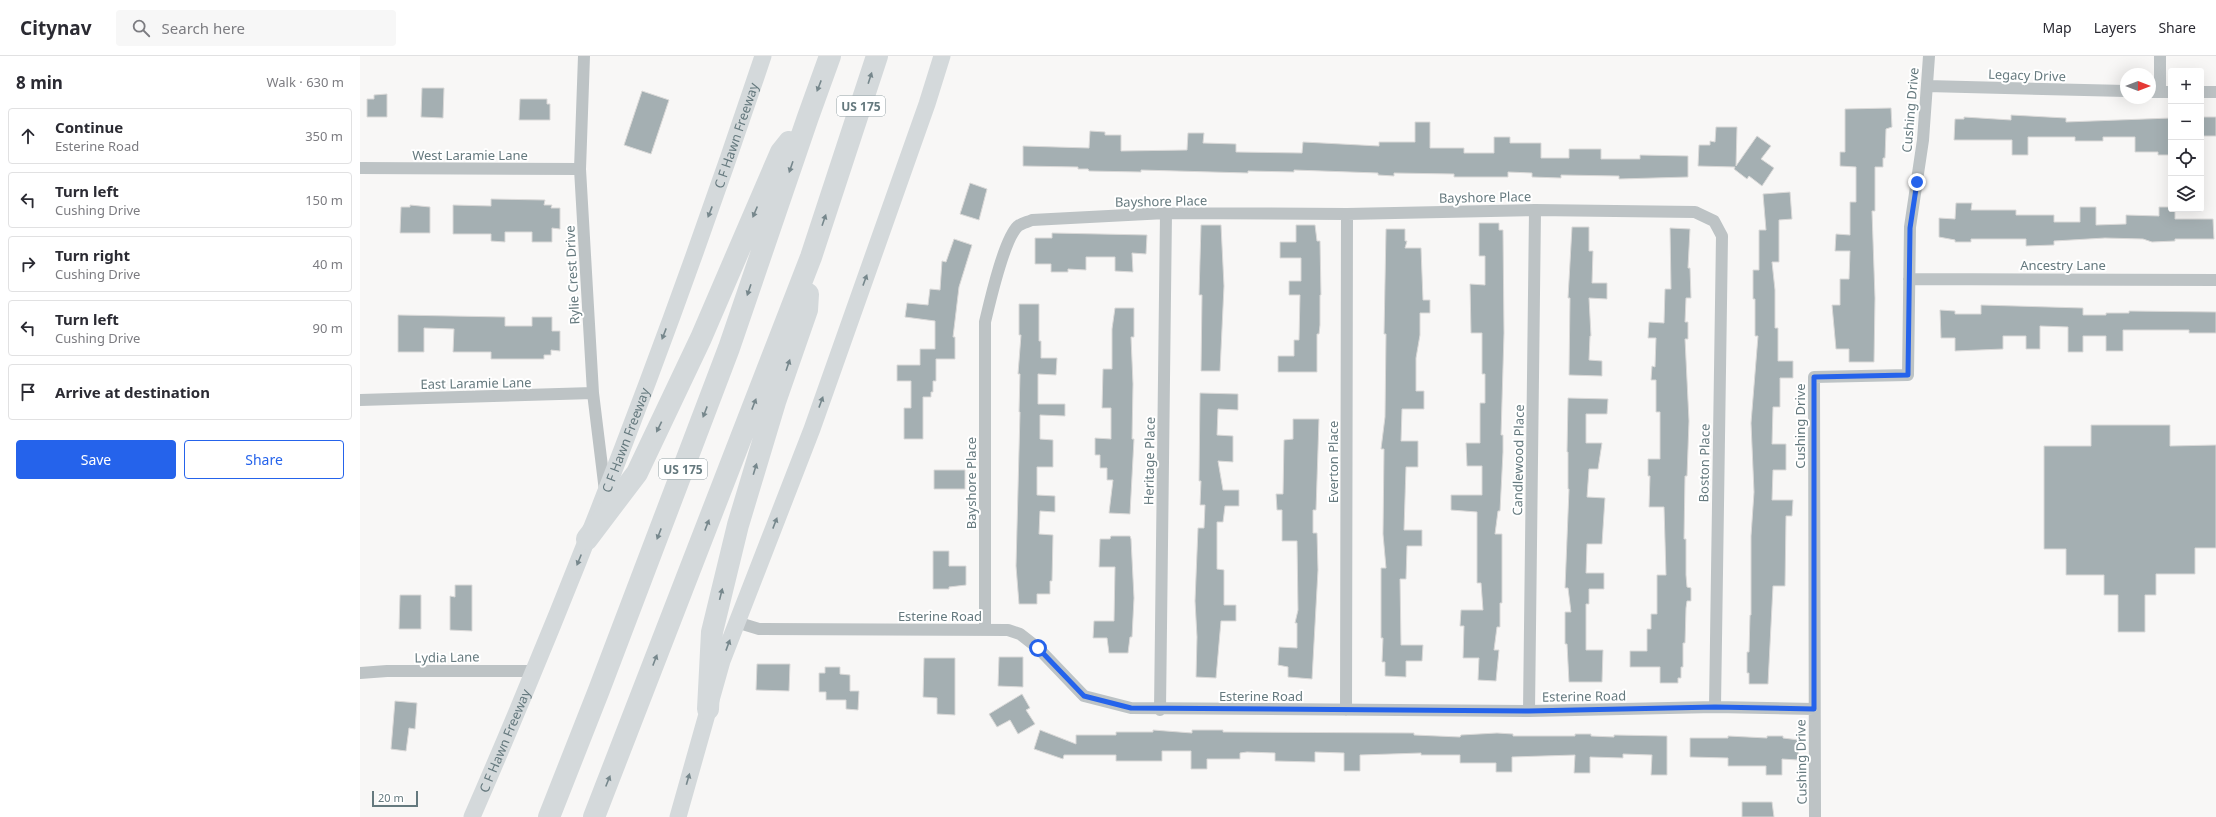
<!DOCTYPE html>
<html lang="en">
<head>
<meta charset="utf-8">
<style>
  body { margin:0; font-family:"Noto Sans",sans-serif; background:#f7f7f7; color:#2b2b33 }
  .controls { position:absolute; right:12px; top:12px; display:grid; overflow:hidden; border-radius:4px; box-shadow:0 4px 16px #0002 }
  .controls button { width:36px; height:36px; display:grid; place-items:center; padding:0; border:0; border-bottom:1px solid #e1e1e2; background:#fff; color:#2b2b33; font:20px sans-serif }
  .compass { position:absolute; left:1760px; top:12px; width:36px; height:36px; border-radius:50%; background:#fff; box-shadow:0 4px 16px #0002; rotate:90deg }
  .scale { position:absolute; left:12px; bottom:10px; width:46px; box-sizing:border-box; padding-left:4px; border:2px solid #65797e; border-top:0; font-size:11px; line-height:14px; white-space:nowrap; color:#65797e; -webkit-text-stroke:3px #fff; paint-order:stroke }
  .stop { position:absolute; width:12px; height:12px; margin:-9px; border:3px solid #2563eb; border-radius:50%; background:#fff }
  .stop.end { background:#2563eb; border-color:#fff; box-shadow:0 1px 4px #0008 }
  .list { margin:0; padding:0; list-style:none }
  h2 { display:flex; justify-content:space-between; align-items:center; height:52px; margin:0; padding:0 16px; font-size:17px }
  h2 small { font-size:13px; font-weight:400; color:#7c7c81 }
  .list li { display:grid; grid-template-columns:26px 1fr auto; gap:12px; align-items:center; box-sizing:border-box; height:56px; margin:0 8px 8px; padding:0 8px; border:1px solid #e1e1e2; border-radius:4px }
  .list b { display:block; font-size:15px; white-space:nowrap }
  .list p { margin:0; font-size:13px; white-space:nowrap; color:#7c7c81 }
  .list em { font-size:13px; font-style:normal; color:#7c7c81 }
  .actions { display:flex; gap:8px; padding:12px 16px }
  .actions a { flex:1; padding:9px 0; border:1px solid #2563eb; border-radius:4px; text-align:center; font-size:14px; color:#2563eb }
  .actions .main { background:#2563eb; color:#fff }
  .icon { flex:none; width:22px; height:22px; fill:none; stroke:currentColor; stroke-width:2; stroke-linecap:round; stroke-linejoin:round }
  .map { position:relative; flex:none; width:1856px; height:761px; overflow:hidden }
  header { display:flex; align-items:center; gap:24px; box-sizing:border-box; height:56px; padding:0 20px; background:#fff; border-bottom:1px solid #e1e1e2 }
  header strong { font-size:19px }
  nav { display:flex; gap:22px; margin-inline-start:auto; font-size:14px }
  .search { width:280px; height:36px; background:#f7f7f7; display:flex; align-items:center; gap:10px; box-sizing:border-box; padding:0 14px; border-radius:4px; color:#7c7c81; font-size:15px }
  main { display:flex }
  aside { flex:1; background:#fff }
  .map>svg:first-child { display:block }
  .building { fill:#a4afb2; stroke:#dad9d8 }
  .lines { fill:none; stroke-linecap:round; stroke-linejoin:round }
  .street { stroke:#bdc3c5; stroke-width:12 }
  .secondary { stroke:#d4d9db; stroke-width:17 }
  .highway { stroke:#d4d9db; stroke-width:22 }
  .oneway { fill:#76878c }
  .route { stroke:#2563eb; stroke-width:5 }
  .labels { text-anchor:middle; dominant-baseline:central; stroke-width:4; stroke-linejoin:round; paint-order:stroke }
  .shield { fill:#fff; stroke:#93a1a5; stroke-width:1 }
  .shield-label { font-size:12px; font-weight:bold; fill:#65797e }
  .street-label { font-size:13px; fill:#65797e; stroke:#fff }
</style>
</head>
<body>
<header>
<strong>Citynav</strong>
<div class="search"><svg class="icon" aria-label="search" viewBox="0 0 24 24"><circle cx="10" cy="10" r="6"/><path d="M15 15l6 6"/></svg>Search here</div>
<nav><a>Map</a><a>Layers</a><a>Share</a></nav>
</header>
<main>
<aside>
<h2>8 min<small>Walk · 630 m</small></h2>
<ul class="list">
<li><svg class="icon" aria-label="ahead" viewBox="0 0 24 24"><path d="M12 20V5M6 11l6-6 6 6"/></svg><div><b>Continue</b><p>Esterine Road</p></div><em>350 m</em></li>
<li><svg class="icon" aria-label="left" viewBox="0 0 24 24"><path d="M17 20v-9H6M10 6l-5 5 5 5"/></svg><div><b>Turn left</b><p>Cushing Drive</p></div><em>150 m</em></li>
<li><svg class="icon" aria-label="right" viewBox="0 0 24 24"><path d="M7 20v-9h11M14 6l5 5-5 5"/></svg><div><b>Turn right</b><p>Cushing Drive</p></div><em>40 m</em></li>
<li><svg class="icon" aria-label="left" viewBox="0 0 24 24"><path d="M17 20v-9H6M10 6l-5 5 5 5"/></svg><div><b>Turn left</b><p>Cushing Drive</p></div><em>90 m</em></li>
<li><svg class="icon" aria-label="arrive" viewBox="0 0 24 24"><path d="M6 21V4h12l-3 4 3 4H6"/></svg><div><b>Arrive at destination</b></div></li>
</ul>
<div class="actions"><a class="main">Save</a><a>Share</a></div>
</aside>
<div class="map">
<svg width="1856" height="761" viewBox="0 0 1856 761">
  <rect width="100%" height="100%" fill="#f8f7f6"/>
  <path class="building" d="M62 32H84L83 62 61 61Z
    M282 35 309 44 291 98 264 89Z
    M27 38V61H7V43H14V39Z
    M160 43H187V48H190V64H159Z
    M1531 52 1532 71 1526 73 1525 102H1523V111H1515V155H1512L1515 242 1514 306H1489V293H1476L1472 249H1480V223H1489L1490 195H1475L1476 178 1490 179V146H1496V111L1480 110V96H1485V53Z
    M1651 59 1706 62V66L1811 62V99H1798V96H1775V81H1743V85H1715V81H1668V99H1652V84H1594L1595 63H1604V61L1651 64Z
    M1841 61H1856V80H1841Z
    M1055 66H1070V92H1104V97H1134V81H1150V87H1181V102H1209V93H1241V103H1280V99L1328 100V121L1259 123V120L1201 119V122L1172 121V117L1148 116V121H1094V118L1034 117V120L1018 119V117L934 114V116L888 115V117L781 114V116L729 115 728 113H718V111L663 110V90L729 92 730 75 745 76V79H761V95L827 94 828 77H844L843 87 876 88V96L942 97 943 86 1019 90V86H1055Z
    M1356 71H1377L1376 110 1397 80 1411 90 1401 103 1414 112 1402 130 1389 120 1387 123 1374 113 1375 111 1338 110 1339 89H1350V85L1355 86Z
    M610 127 627 133 619 164 600 158Z
    M1430 136 1432 163 1419 164V206H1412L1415 234V272H1418V305H1433V322H1420V351H1413L1412 388H1426V414H1413L1412 444H1433L1432 460H1426L1425 530H1413L1408 628H1389V617H1387V596H1389L1390 559H1391V480L1394 436 1391 367 1398 280H1395V243H1393V214H1399V174H1406L1403 138Z
    M131 143 185 144 184 149H192L191 152H200V173L192 172V186H172V176H145V186L131 185V178H93V149L131 150Z
    M1596 147H1612L1611 154H1656V159H1694V166H1720V151H1736V169L1766 168V159L1799 160V151H1811V153H1815V163H1853L1854 183H1815V185L1792 186 1783 183 1745 182 1694 185V189L1666 190V183H1611V186H1595V184L1579 181V162L1595 163Z
    M50 149 70 151V177H40L41 151H50Z
    M1119 167H1139V174H1143L1144 277 1141 379H1143V396L1140 455H1138L1135 478H1142V547H1140V571H1137L1134 594H1139L1136 625 1118 624 1119 602H1103L1104 570H1100L1101 554H1123L1121 527H1117V456L1091 454V439H1122V410H1107L1106 387H1120V347H1125V318H1122V277H1111L1110 228 1125 229V200H1119Z
    M841 169H861L864 230 860 315H841L842 239H839Z
    M936 169H955L957 185H960L961 239H960V269L959 278H957V316H918V300H934V284H939L940 239H929V225H941V202H920V186H936Z
    M1212 171H1229V195H1233L1232 227H1247V243L1229 242 1231 280H1230L1229 304 1242 305V320L1209 319 1210 242H1208Z
    M1310 172 1330 173 1328 212H1330L1331 242H1326L1325 266H1328V283H1325L1329 365 1327 420H1325L1324 483H1326V519L1327 531 1331 532V545H1327L1326 552 1325 587H1323V611H1321V622H1318V627H1300V611H1270V595H1287V573H1291V558H1297V519H1306L1304 451H1289L1290 420H1288V403H1300V356H1296V324H1291L1292 310 1295 311 1296 282H1288L1289 266 1304 267 1305 233H1311Z
    M1026 173H1045V185H1047L1045 192H1061L1063 244H1070V257H1060V279L1056 302V335H1064V353H1042L1041 385H1058V411H1046L1044 474H1062V490H1047L1046 523H1040L1041 589H1063L1062 605H1046V621L1025 620V606H1022L1023 582H1021V512H1026L1023 478 1024 393H1021L1025 361 1026 278H1024Z
    M692 177 787 179 786 198 772 197 773 216 755 215V201H726V214L708 213V216H691V208H675V182H692Z
    M594 183 612 189 599 231 593 281H595V303H576V325H573V336H571V341H563V383H544V352H551V325H537V309H560V293H575V265L545 261 547 247 568 249 570 233 580 234 582 205 586 206Z
    M659 248H679V285H681V302H697L696 319 678 318V348H705V360L680 359V383L693 384V411H677V439L695 440V456L680 455 679 478 693 479 692 525H690V538H677V548H659L656 510 660 356H659L660 318H658L661 279H659Z
    M1621 249 1723 252V259H1746V257H1769V255L1856 256V277H1829V274H1763V295H1746V280H1723V296H1708V271L1680 270V293H1666V280H1643V293L1595 295V282H1581L1580 254 1595 255V258H1621Z
    M755 252H774V281H771L773 328 772 383H774L770 458 749 457 753 424H747V412H740V399H735V382L751 383V352H742L743 313H752V273Z
    M38 259 145 261V270H172V261H192V275H200V295L191 294V299H184V303H131V296H93L94 273 64 272V296H38Z
    M840 337 878 338V354L858 353 857 379 873 380V406L858 405 863 434H879V450H865L863 466H857V513L864 514V549H876V565H861L856 622 836 621 837 581 835 545 838 472H844L845 449H840L841 425H839Z
    M1208 342 1248 343 1247 358H1226V387H1242L1238 413H1229L1227 441 1245 442 1242 488H1227L1226 517H1244V533H1229V548H1226V594H1243L1242 626H1209L1207 588H1205V556H1211L1208 532H1205L1209 433H1208V396H1207Z
    M933 363H959L956 454H953V477H957L958 514 952 623 928 621V611L918 609 919 591 937 592V567H935L938 554 937 485H922V454H917L916 438H923L924 384 933 383Z
    M1731 369H1810V390L1856 389V492H1835V518H1796V539H1785V576H1758V539H1744V519H1706V493H1684V390H1731Z
    M574 414H605V433H574Z
    M751 480H770L771 483 774 542 772 581H770L768 597H749L747 582H733L734 565H754L755 511H739L740 483H750Z
    M573 495H589V510H606V529L589 531V533H573Z
    M95 529H112V575L90 574V540L95 541Z
    M40 539H61V573H39Z
    M639 601H663V631L638 630Z
    M564 602H595V659L577 658V642L563 641Z
    M397 608H430L429 635 396 634Z
    M465 611H480V618L490 619V635H499L498 654 486 653V644H466V636H459V617H465Z
    M662 638 670 652 666 654 675 668 658 678 650 664 637 671 629 658Z
    M35 645 57 647 55 673 49 672 46 695 31 693Z
    M680 674 716 688V679H756V676H793V674L832 677V674H863V676L1054 677V679L1100 681 1101 679 1137 677 1153 678V680H1215V678H1231V680L1254 681V679L1307 680V719H1291L1292 699 1263 698V702L1230 701V717H1214L1215 699 1152 701V716H1136V707H1100V699H1061V697L1000 699V715H984V697L955 696V706L915 705V697L887 696 880 697V703H847V713H831V695H802V705H756V699H704L703 703 674 693Z
    M1368 680 1407 682V680H1423V682L1439 684 1438 704 1422 703V719H1406V710H1368V702L1330 701V682H1368Z
    M1382 746H1412L1414 761H1382Z"/>
  <g class="lines">
    <path class="street" d="M224 0 220 113 233 337 245 435
      M1567 30 1766 35
      M1790 36H1811
      M1800 36V0
      M1841 36H1856
      M0 112 220 113
      M1549 223 1856 224
      M0 344 233 337
      M376 566 399 573 648 574 660 578 678 592 724 640 771 652 1169 655 1355 651 1454 653
      M625 574V266C630 245 644 183 658 170 662 167 668 166 672 164L806 157 987 158 1175 154 1335 156 1354 165 1362 180 1355 651
      M0 617 27 615H175
      M800 654 806 157
      M986 654 987 158
      M1169 655 1175 154
      M1455 761 1454 321 1548 319 1550 171 1563 84 1569 0"/>
    <g class="secondary">
      <path id="s1" d="M112 761C220 512 317 258 403 0"/>
      <path d="M318 761 362 605 452 373 567 48 582 0"/>
    </g>
    <path class="highway" d="M227 483 277 417 341 282 421 96 429 86
      M348 653 352 576 378 469 415 346 447 254 448 238
      M189 761 239 634 369 292 448 61 470 0
      M234 761 451 201 517 0"/>
  </g>
  <defs><path id="oneway-solid" d="M-6-.8H1V-3.2L6.5 0L1 3.2V.8H-6Z"/></defs>
  <g class="oneway">
    <use href="#oneway-solid" transform="translate(510 22) rotate(-72)"/>
    <use href="#oneway-solid" transform="translate(459 30) rotate(111)"/>
    <use href="#oneway-solid" transform="translate(431 111) rotate(109)"/>
    <use href="#oneway-solid" transform="translate(350 156) rotate(111)"/>
    <use href="#oneway-solid" transform="translate(395 156) rotate(113)"/>
    <use href="#oneway-solid" transform="translate(464 164) rotate(-71)"/>
    <use href="#oneway-solid" transform="translate(505 224) rotate(-70)"/>
    <use href="#oneway-solid" transform="translate(389 234) rotate(109)"/>
    <use href="#oneway-solid" transform="translate(304 278) rotate(111)"/>
    <use href="#oneway-solid" transform="translate(428 309) rotate(-71)"/>
    <use href="#oneway-solid" transform="translate(461 346) rotate(-70)"/>
    <use href="#oneway-solid" transform="translate(394 348) rotate(-69)"/>
    <use href="#oneway-solid" transform="translate(345 356) rotate(111)"/>
    <use href="#oneway-solid" transform="translate(299 371) rotate(116)"/>
    <use href="#oneway-solid" transform="translate(395 413) rotate(-73)"/>
    <use href="#oneway-solid" transform="translate(415 467) rotate(-69)"/>
    <use href="#oneway-solid" transform="translate(347 469) rotate(-69)"/>
    <use href="#oneway-solid" transform="translate(299 478) rotate(111)"/>
    <use href="#oneway-solid" transform="translate(219 504) rotate(112)"/>
    <use href="#oneway-solid" transform="translate(361 538) rotate(-76)"/>
    <use href="#oneway-solid" transform="translate(368 589) rotate(-70)"/>
    <use href="#oneway-solid" transform="translate(295 604) rotate(-69)"/>
    <use href="#oneway-solid" transform="translate(328 723) rotate(-74)"/>
    <use href="#oneway-solid" transform="translate(248 725) rotate(-68)"/>
  </g>
  <g class="lines">
    <path class="route" d="M678 592 724 640 771 652 1169 655 1355 651 1454 653V321L1548 319 1550 172 1557 126"/>
  </g>
  <g class="labels">
    <g class="shield">
      <rect x="477" y="40" width="48" height="20" rx="3"/>
      <rect x="299" y="403" width="48" height="20" rx="3"/>
    </g>
    <g class="shield-label">
      <text x="501" y="50">US 175</text>
      <text x="323" y="413">US 175</text>
    </g>
    <g class="street-label">
      <text transform="translate(1667 19) rotate(2)">Legacy Drive</text>
      <text transform="translate(1550 54) rotate(-85)">Cushing Drive</text>
      <text stroke="none"><textPath href="#s1" startOffset="731">C F Hawn Freeway</textPath></text>
      <text x="110" y="99">West Laramie Lane</text>
      <text transform="translate(1125 141) rotate(-1)">Bayshore Place</text>
      <text transform="translate(801 145) rotate(-1)">Bayshore Place</text>
      <text x="1703" y="209">Ancestry Lane</text>
      <text transform="translate(212 219) rotate(-93)">Rylie Crest Drive</text>
      <text transform="translate(116 327) rotate(-1)">East Laramie Lane</text>
      <text transform="translate(1440 370) rotate(-90)">Cushing Drive</text>
      <text stroke="none"><textPath href="#s1" startOffset="407">C F Hawn Freeway</textPath></text>
      <text transform="translate(1158 404) rotate(-89)">Candlewood Place</text>
      <text transform="translate(789 405) rotate(-89)">Heritage Place</text>
      <text transform="translate(973 406) rotate(-90)">Everton Place</text>
      <text transform="translate(1344 407) rotate(-89)">Boston Place</text>
      <text transform="translate(611 427) rotate(-90)">Bayshore Place</text>
      <text x="580" y="560">Esterine Road</text>
      <text transform="translate(87 601) rotate(-1)">Lydia Lane</text>
      <text x="901" y="640">Esterine Road</text>
      <text transform="translate(1224 640) rotate(-1)">Esterine Road</text>
      <text stroke="none"><textPath href="#s1" startOffset="83">C F Hawn Freeway</textPath></text>
      <text transform="translate(1441 706) rotate(-91)">Cushing Drive</text>
    </g>
  </g>
</svg>
<div class="controls">
<button>+</button>
<button>−</button>
<button><svg class="icon" aria-label="locate" viewBox="0 0 24 24"><circle cx="12" cy="12" r="6"/><path d="M12 2v4M12 18v4M2 12h4M18 12h4"/></svg></button>
<button><svg class="icon" aria-label="layers" viewBox="0 0 24 24"><path d="M12 4l9 5-9 5-9-5zM3 14l9 5 9-5"/></svg></button>
</div>
<svg class="compass" viewBox="-18 -18 36 36"><path d="M0-13l5 13h-10z" fill="#e53935"/><path d="M0 13l5-13h-10z" fill="#7c7c81"/></svg>
<div class="scale">20 m</div>
<div class="stop" style="left:678px;top:592px"></div>
<div class="stop end" style="left:1557px;top:126px"></div>
</div>
</main>
</body>
</html>
